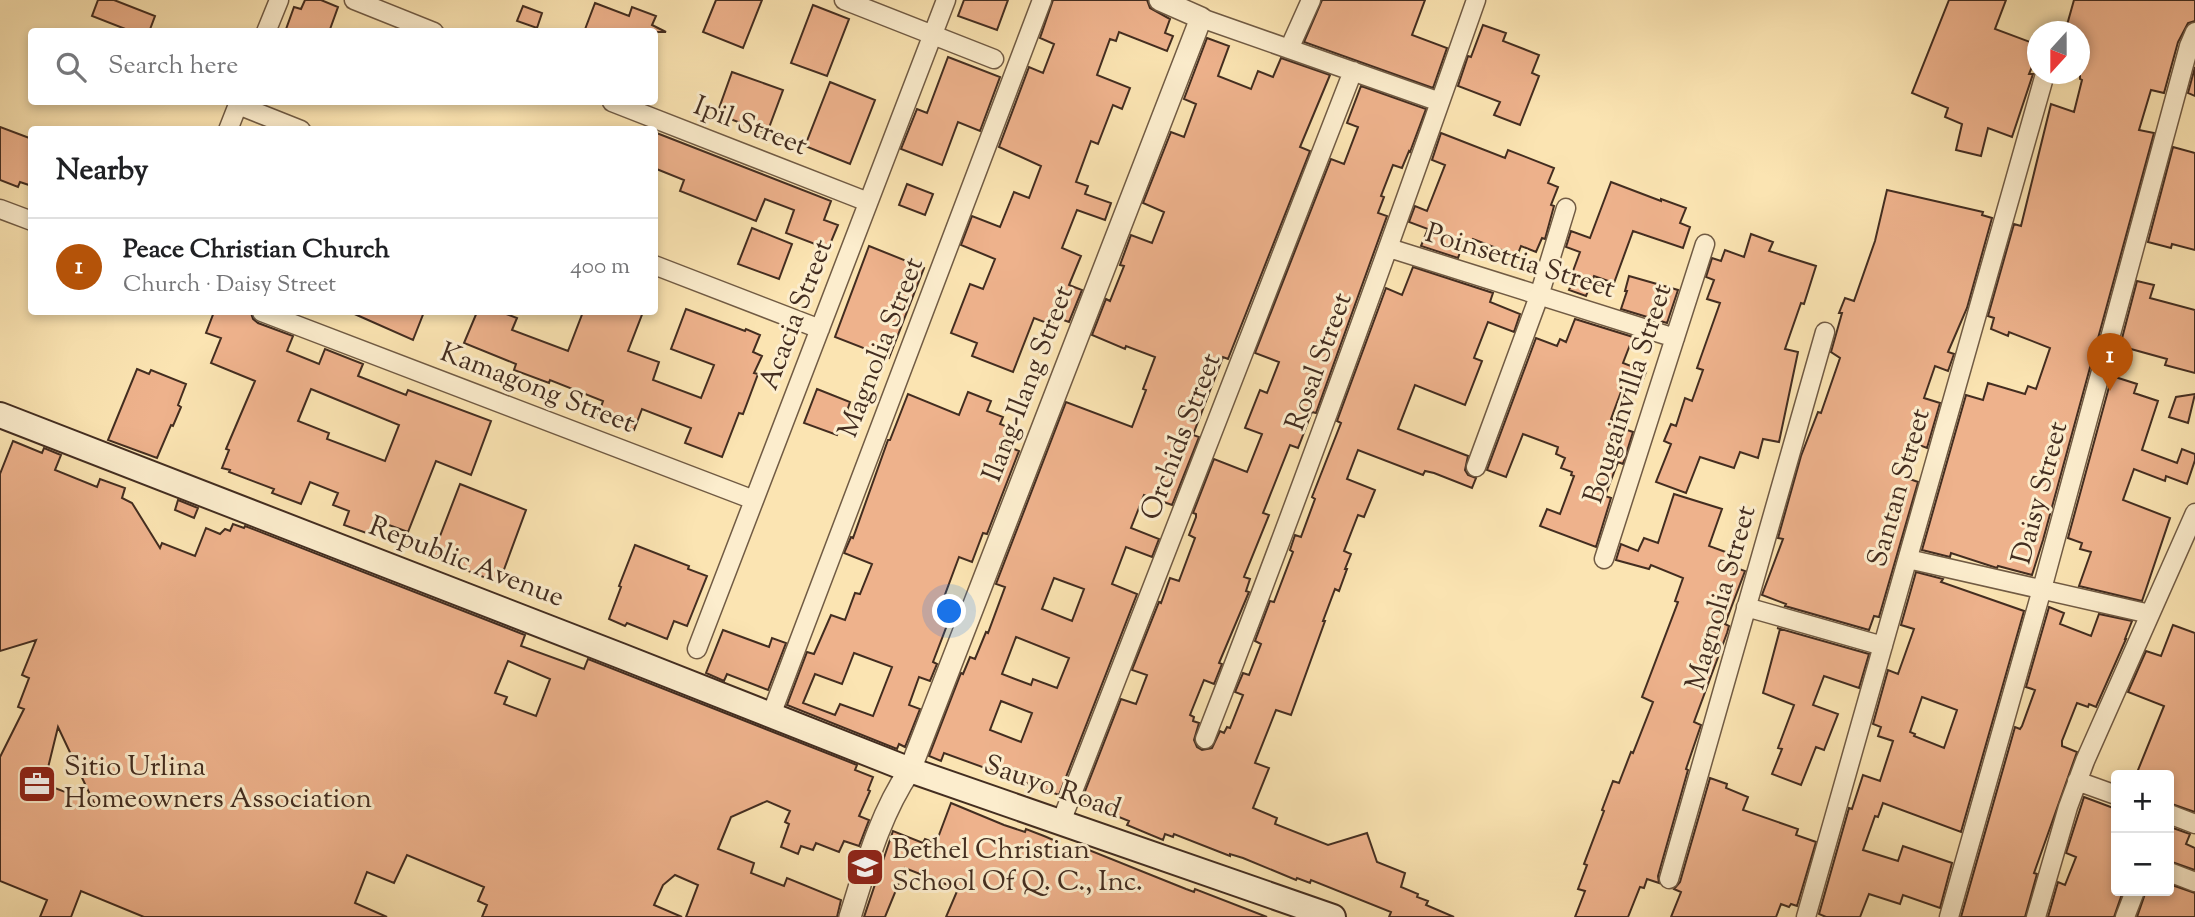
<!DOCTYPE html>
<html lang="en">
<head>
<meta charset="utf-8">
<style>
  body { margin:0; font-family:"Sorts Mill Goudy",serif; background:#f2f2f2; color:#202124 }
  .controls { position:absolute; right:21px; bottom:21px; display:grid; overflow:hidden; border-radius:7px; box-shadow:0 4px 10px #0003 }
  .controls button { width:63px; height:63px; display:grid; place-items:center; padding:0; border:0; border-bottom:2px solid #e0e0e0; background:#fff; color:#202124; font:35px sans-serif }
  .compass { position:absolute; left:2027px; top:21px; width:63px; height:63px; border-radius:50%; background:#fff; box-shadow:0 4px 10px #0003; rotate:201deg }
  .you { position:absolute; left:950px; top:612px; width:24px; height:24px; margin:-18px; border:5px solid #fff; border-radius:50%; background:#1a73e8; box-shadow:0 0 0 10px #1a73e833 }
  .badge { display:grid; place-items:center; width:46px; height:46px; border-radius:50%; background:#b45309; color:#fff; font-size:23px; font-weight:700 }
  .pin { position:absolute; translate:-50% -58px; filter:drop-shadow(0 2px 4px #0008) }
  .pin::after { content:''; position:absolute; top:37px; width:24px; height:21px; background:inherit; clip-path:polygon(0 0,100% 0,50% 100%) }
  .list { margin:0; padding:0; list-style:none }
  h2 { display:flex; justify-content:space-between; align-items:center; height:91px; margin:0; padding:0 28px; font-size:30px }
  h2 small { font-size:23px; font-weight:400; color:#757577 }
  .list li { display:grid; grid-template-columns:46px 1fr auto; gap:21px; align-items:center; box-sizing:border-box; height:98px; padding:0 28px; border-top:2px solid #e0e0e0 }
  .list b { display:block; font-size:26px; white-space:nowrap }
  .list p { margin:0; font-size:23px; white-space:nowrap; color:#757577 }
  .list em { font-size:23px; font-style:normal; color:#757577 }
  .icon { flex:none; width:38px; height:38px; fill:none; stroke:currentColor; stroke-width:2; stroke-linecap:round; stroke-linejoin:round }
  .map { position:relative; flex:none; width:2195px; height:917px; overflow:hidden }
  .search { position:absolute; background:#fff; box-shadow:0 4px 10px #0003; left:28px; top:28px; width:630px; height:77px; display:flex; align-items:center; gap:18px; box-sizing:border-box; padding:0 24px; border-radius:7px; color:#757577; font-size:26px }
  .panel { position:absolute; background:#fff; box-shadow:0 4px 10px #0003; left:28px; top:126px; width:630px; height:189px; border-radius:7px }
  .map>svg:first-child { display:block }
  .building { fill:#eeb28c; stroke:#432d20; stroke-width:2; fill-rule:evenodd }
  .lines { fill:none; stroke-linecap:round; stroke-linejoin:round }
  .minor-casing { stroke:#715b44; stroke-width:21 }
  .tertiary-casing { stroke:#715b44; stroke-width:24 }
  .secondary-casing { stroke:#432d20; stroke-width:28 }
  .minor { stroke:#fcedcd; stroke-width:18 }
  .tertiary { stroke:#fcedcd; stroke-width:21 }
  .secondary { stroke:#fcedcd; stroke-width:24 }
  .labels { text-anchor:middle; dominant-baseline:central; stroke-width:6; stroke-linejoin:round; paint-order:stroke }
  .street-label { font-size:28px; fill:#432d20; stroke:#fcedcd }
  .poi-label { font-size:28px; fill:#432d20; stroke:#fcedcd; text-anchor:start }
</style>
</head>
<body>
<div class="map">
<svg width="2195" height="917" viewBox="0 0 2195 917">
  <rect width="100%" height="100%" fill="#fbe4b2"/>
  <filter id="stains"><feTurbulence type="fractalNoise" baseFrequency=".00286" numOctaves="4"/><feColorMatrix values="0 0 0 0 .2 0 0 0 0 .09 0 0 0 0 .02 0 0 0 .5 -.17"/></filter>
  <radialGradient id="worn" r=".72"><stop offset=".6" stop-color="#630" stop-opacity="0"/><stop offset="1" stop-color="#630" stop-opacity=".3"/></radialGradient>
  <path class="building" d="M98 0H114L155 16 149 32H133L92 16Z
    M305 0H321L338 7 329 32H285L294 7 301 9Z
    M716 0H762L743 48 703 32Z
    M964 0H1008L997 30 958 16Z
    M1053 0H1147L1150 8 1170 19 1165 33 1173 36 1167 51 1119 32 1116 41 1110 39 1097 75 1130 88 1122 109 1113 105 1098 144 1091 141 1076 182 1088 186 1085 194 1111 203 1105 220 1077 210 1062 248 1081 256 1069 285 1082 290 1069 322 1055 317 1052 325 1034 318 1013 372 972 356 977 343 951 333 970 284 983 289 995 259 961 245 972 216 1000 227 1014 192 1029 198 1041 166 999 147 1029 67 1043 73 1054 44 1040 38Z
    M1322 0H1425L1412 35 1447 48 1433 88 1304 42Z
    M1949 0H2006L1995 29 2038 45V52L2029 74H2033L2012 137 1988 128 1981 156 1956 150 1962 124 1945 117 1948 108 1912 93Z
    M2074 0H2195V21L2188 23 2178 42 2164 93 2151 90 2139 130 2154 133 2043 540 2032 575 1998 566 1997 568 1951 553 1950 557 1922 550 1966 395 1983 400 1988 383 2025 394 2028 386 2036 389 2050 348 2009 332 2008 336 1991 329 1994 318 1988 316 2014 224 2021 226 2051 104 2074 112 2082 80 2080 79V32H2065Z
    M595 3 629 16 632 7 656 16 652 25 666 32H584Z
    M813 5 849 19 827 76 791 63Z
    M523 6 542 13 537 28 517 21Z
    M1483 25 1506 33 1503 41 1539 55 1532 73 1539 76 1520 125 1494 115 1500 102 1458 86 1468 56 1471 57Z
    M1207 38 1229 46 1218 76 1251 89 1258 71 1273 77 1281 58 1330 75 1300 147 1310 151 1228 359 1223 357 1193 435 1199 437 1172 505 1144 495 1131 528 1159 539 1152 557 1126 547 1112 584 1137 594 1059 795 944 753 941 761 929 756 961 673 963 674 970 657 975 659 986 632 988 633 1005 587 996 584 1066 402 1132 427 1146 390 1143 389 1155 357 1126 346 1125 349 1092 335 1106 299 1110 301 1124 266 1120 265 1131 235 1152 243 1164 212 1143 203 1171 132 1184 137 1196 104 1184 99ZM1054 578 1084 589 1072 621 1042 609ZM1016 637 1069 658 1057 688 1033 679 1031 685 1002 674ZM1001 701 1032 713 1021 742 990 730Z
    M948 57 1000 77 980 131 958 122 942 165 901 149 917 109 927 113Z
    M2195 67V96L2188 93Z
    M732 72 783 90 767 133 717 114Z
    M830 82 875 100 850 164 805 146Z
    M1361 86 1426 109 1410 152 1409 151 1402 168 1393 165 1381 196 1384 197 1378 213 1387 216 1316 413 1312 412 1298 448 1290 445 1263 513 1269 515 1244 577 1250 579 1246 591 1249 592 1219 663 1222 664 1214 684 1204 680 1190 715 1194 717 1193 721 1199 723 1194 740 1197 747 1202 750 1212 748 1220 731 1224 733 1227 727 1230 728 1243 695 1235 692 1243 673 1249 675 1261 644 1255 641 1270 601 1274 602 1293 552 1290 550 1295 535 1301 537 1315 499 1312 497 1341 423 1337 421 1386 288 1402 295 1413 267 1493 293 1490 302 1520 314 1514 332 1488 322 1474 358 1482 361 1465 405 1415 385 1398 429 1468 456 1465 470 1468 475 1476 478 1472 488 1434 473 1425 471 1423 475 1358 450 1347 479 1375 490 1364 517 1358 515 1344 551 1351 554 1345 569H1347L1339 591 1335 589 1323 621H1325L1291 715 1276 710 1255 763 1269 768 1253 808 1277 818 1275 824 1328 845 1367 833 1377 862 1405 873 1401 887 1418 894 1417 897 1428 901 1426 905 1454 917H1389L1391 912 1311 880 1310 883 1297 878 1296 880 1243 858 1230 854V856L1174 834 1173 837 1165 834 1163 840 1127 825 1129 821 1104 811 1105 808 1082 799 1121 699 1136 704 1147 675 1132 670 1159 602 1161 603 1170 578 1179 581 1195 538 1189 535 1196 517V514L1193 513 1214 459 1247 472 1262 434 1245 428 1260 390 1267 393 1279 362 1255 353 1331 159 1344 164 1358 127 1347 123Z
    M0 127 32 139V186L20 182 18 187 0 180Z
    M654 132 831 201 824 220 838 225 828 249 786 233 794 210 765 199 756 221 680 191 684 180 654 168Z
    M1441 133 1505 158 1508 150 1554 168 1548 183 1558 187 1551 205 1554 206 1545 239 1542 238 1536 252 1521 246 1517 256 1473 239 1471 244 1464 241 1458 258 1421 246 1428 229 1409 222 1415 206 1427 211 1445 165 1432 160Z
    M2173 147 2195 153V250L2172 244 2171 248 2148 242Z
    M1611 182 1661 201V199L1686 208 1680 223 1690 227 1683 248 1633 231 1614 283 1594 276 1586 296 1569 290 1576 273 1573 271 1580 252 1566 247 1571 231 1590 238Z
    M907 184 933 194 925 215 899 205Z
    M1887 190 1983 212 1982 215 1992 218 1967 308 1948 352 1954 354 1948 371 1935 366 1924 398 1940 403 1927 448 1914 443 1901 476 1918 482 1879 617 1874 616 1869 630 1785 606 1786 604 1762 595 1783 539 1778 538 1801 456 1818 412 1821 413 1840 358 1831 352 1842 313H1839L1845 298 1854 301 1875 241Z
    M752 228 792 244 779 279 738 264Z
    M1751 234 1773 242 1769 251 1816 266 1804 304 1801 303 1785 349 1798 352 1779 442 1763 439 1758 458 1740 452 1734 468 1700 457 1686 493 1656 482 1671 444 1664 441 1671 424 1676 426 1685 398 1692 401 1703 370 1697 368 1720 303 1707 299 1714 280 1706 277 1712 258 1721 261 1725 250 1744 257Z
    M869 246 924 268 889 358 835 337Z
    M1629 276 1678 290 1667 323 1621 309 1627 291H1625Z
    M2137 281 2154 285 2150 298 2195 310V373L2165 365 2167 359 2120 346Z
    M686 309 745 331 746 329 760 335 753 352 762 356 754 373 758 374 743 414 739 413 722 457 685 443 691 428 642 409 634 430 598 416 603 401 550 380 549 383 514 370 516 364 464 343 477 312H501L517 318 512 330 568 351 583 312H643L628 351 659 362 653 380 701 398 714 365 671 349Z
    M214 312 251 313 253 319 258 323 293 336 287 351 319 364 325 349 363 364 358 376 406 395 408 390 491 421 471 475 436 461 408 532 378 521 372 535 344 525 349 511 333 505 338 493 310 482 301 504 272 493 274 489 229 472 230 470 222 468 229 450 226 449 255 381 211 363 221 338 206 333ZM311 389 399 425 385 461 327 439 329 433 298 421Z
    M350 312H424L413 340Z
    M1575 319 1633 337 1623 363 1646 372 1637 395 1622 389 1611 419 1623 424 1621 428 1633 432 1623 464 1618 462 1605 496 1611 498 1596 547 1540 526 1547 509 1560 514 1574 476 1571 475 1572 472 1561 468 1565 458 1556 454 1558 447 1523 434 1506 477 1487 470 1536 338 1557 346 1560 339 1566 342Z
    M137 369 149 374 151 370 186 384 178 405 181 407 173 426 171 425 157 458 108 440Z
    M2112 376 2137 384 2134 393 2158 401 2142 450 2177 463 2182 449 2195 454V460L2187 484 2166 476 2165 481 2134 469 2123 500 2170 518 2142 601 2079 586 2091 552 2080 549 2082 543 2068 538Z
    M817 389 850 402 847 411 859 415 851 435 839 430 837 435 804 423Z
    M968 392 991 401 987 411 1003 417 1000 424 1008 427 1002 444 1019 451 987 534 983 533 972 562 959 557 940 608 952 612 933 662 937 664 930 681 919 677 909 705 920 709 905 747 899 744 897 749 787 705 807 652 814 654 831 615 845 620 855 593 860 594 872 564 844 553 851 537 853 538 888 440H890L908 394 959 415ZM854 653 892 667 873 716 840 704 835 715 803 703 815 674 842 684Z
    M2195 394 2188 423 2169 417 2176 397Z
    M13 441 42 453 44 448 61 455 55 470 97 487 100 479 125 488 122 498 132 503 160 548 162 543 195 556 206 528 220 534 225 529 230 531 233 524 244 528 245 526 525 635 521 646 584 669 588 659 857 765 855 770 873 777 868 790 870 791 859 816 869 820 859 846 844 841 839 852 816 843 813 850 801 846 798 854 781 847 789 824 785 822 790 811 767 801 731 817 718 849 754 863 751 873 784 886 787 878 841 900 837 917H686L698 885 675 875 663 885 654 905 682 917H482L487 905 478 901 484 887 407 855 394 883 367 872 355 903 387 917H144L81 891 71 917H40L47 900 0 881V757L24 709 18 707 29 678 22 675 36 640 0 651V474ZM508 661 550 679 536 716 504 704 507 697 495 693ZM58 727 94 803 44 784Z
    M460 484 526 510 499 583 432 557Z
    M1674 494 1722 509 1709 546 1731 554 1728 565 1745 571 1725 624 1729 626 1727 633 1694 722 1701 725 1686 769 1688 770 1658 876 1659 883 1647 879 1644 888 1640 887 1628 917H1575L1585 891 1578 889 1587 865 1584 864 1604 811 1602 810 1613 781 1619 783 1631 752 1633 753 1653 702 1642 697 1678 602 1675 601 1683 578 1651 565 1649 569 1616 560 1621 544 1638 551 1644 538 1658 543Z
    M178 500 198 508 194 518 175 510Z
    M635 545 689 566 688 569 707 576 687 626 674 621 667 639 627 623 625 626 609 619 621 587 619 586Z
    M1916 572 1943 579 1941 582 2024 611 1961 832 1883 803 1878 817 1875 816 1863 850 1898 861 1903 846 1952 863 1940 908 1903 895 1900 904 1869 894 1860 917H1826L1819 914 1849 808 1852 809 1863 775 1880 781 1893 741 1878 736 1881 727 1873 724 1888 670 1898 674 1914 629 1901 625ZM1922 697 1957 710 1944 748 1914 736 1915 734 1910 732Z
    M2049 607 2064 613 2060 624 2091 636 2099 614 2132 621 2125 639H2126L2096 707 2089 704 2088 707 2077 703 2062 741V746L2077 752 2034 873 2037 874 2025 917H1961L2015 727 2020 729 2022 726 2035 690 2026 687Z
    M2173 625 2195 633V812L2169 803V775H2136L2164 706 2128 692 2146 651 2161 656Z
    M1777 628 1869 654 1859 688 1824 676 1813 705 1838 714 1824 750 1816 747 1801 785 1772 774 1782 749 1778 748 1794 705 1763 693 1780 629Z
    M723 630 769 647 772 638 786 643 768 690 727 674 724 681 706 673Z
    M1710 778 1727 784 1726 788 1748 797 1743 810 1798 829 1796 835 1816 842 1797 906 1791 904 1789 907 1781 904 1776 917H1671L1681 892 1674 889 1680 882Z
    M2084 797 2116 809V891H2123L2114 917H2048L2058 882 2065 885 2076 857 2066 853Z
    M951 803 1004 825 1025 832 1026 829 1044 836 1056 841 1054 848 1085 860 1089 850 1186 889 1194 892 1195 889 1267 917H946L958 889 905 868 885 917H864L893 831 923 843 925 839 936 843Z
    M2173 828 2190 834 2186 844 2195 848V870L2169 861V839Z
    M2169 884 2195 893V917H2137L2146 891H2169Z"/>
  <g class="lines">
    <g class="minor-casing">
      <path id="minor" d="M354 0 434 32
        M844 0 994 59
        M1201 18 1440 102
        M266 32 279 0
        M1289 49 1311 0
        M612 102 868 202
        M238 105 301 130
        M228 130 239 102
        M0 209 32 221
        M1389 248 1675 338
        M654 265 820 329
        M262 312 754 500
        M1476 467 1539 296 1566 208
        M1604 559 1705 244
        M1908 559 2150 614
        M1746 607 1883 646
        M697 649 946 0
        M771 715 1042 0
        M1205 739C1300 495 1389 248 1476 0
        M2077 781 2116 795
        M2169 814 2195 824
        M1061 822 1353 71
        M2169 872 2195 882
        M1669 879 1825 332
        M1806 917 2045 74
        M1949 917 2042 589 2189 46 2195 32
        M2036 917 2068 807 2085 761 2195 513
        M2125 917 2135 891"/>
    </g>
    <g class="tertiary-casing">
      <path id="tertiary" d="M850 917C866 866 880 814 910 770L1201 18 1160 0"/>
    </g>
    <g class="secondary-casing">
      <path id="secondary" d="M0 415 621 656 910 770 1333 917"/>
    </g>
    <use href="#minor" class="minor"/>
    <use href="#tertiary" class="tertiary"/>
    <use href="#secondary" class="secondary"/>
  </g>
  <defs>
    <g id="office-square" transform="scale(2.0125)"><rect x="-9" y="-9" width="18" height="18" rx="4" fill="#8f2418" stroke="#fcedcd"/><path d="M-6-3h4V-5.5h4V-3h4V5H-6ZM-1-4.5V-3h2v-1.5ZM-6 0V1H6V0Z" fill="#fff"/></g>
    <g id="school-square" transform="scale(2.0125)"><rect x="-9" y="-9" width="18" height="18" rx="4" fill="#8f2418" stroke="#fcedcd"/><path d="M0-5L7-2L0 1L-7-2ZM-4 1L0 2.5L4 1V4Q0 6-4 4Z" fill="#fff"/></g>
  </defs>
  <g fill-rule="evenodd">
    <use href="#office-square" x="37" y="784"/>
    <use href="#school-square" x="865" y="867"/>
  </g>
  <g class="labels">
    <g class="street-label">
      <text transform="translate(750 127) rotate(21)">Ipil Street</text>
      <text transform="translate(1520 262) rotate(17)">Poinsettia Street</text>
      <text transform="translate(797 315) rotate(-69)">Acacia Street</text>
      <text transform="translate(882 348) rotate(-69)">Magnolia Street</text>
      <text transform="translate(1320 362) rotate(-70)">Rosal Street</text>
      <text transform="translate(1029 384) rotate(-69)">Ilang-Ilang Street</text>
      <text transform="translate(537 389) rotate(21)">Kamagong Street</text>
      <text transform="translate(1629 394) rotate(-72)">Bougainvilla Street</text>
      <text transform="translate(1182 437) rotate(-69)">Orchids Street</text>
      <text transform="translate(1900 488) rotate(-74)">Santan Street</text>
      <text transform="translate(2041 493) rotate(-75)">Daisy Street</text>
      <text transform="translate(466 563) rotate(21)">Republic Avenue</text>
      <text transform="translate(1722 598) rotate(-74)">Magnolia Street</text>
      <text transform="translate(1052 788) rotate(19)">Sauyo Road</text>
    </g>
    <g class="poi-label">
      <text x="64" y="768">Sitio Urlina<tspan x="64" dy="32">Homeowners Association</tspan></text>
      <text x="892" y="851">Bethel Christian<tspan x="892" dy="32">School Of Q. C., Inc.</tspan></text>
    </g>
  </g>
  <rect width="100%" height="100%" filter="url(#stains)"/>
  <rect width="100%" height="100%" fill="url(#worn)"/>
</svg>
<div class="controls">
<button>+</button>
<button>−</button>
</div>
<svg class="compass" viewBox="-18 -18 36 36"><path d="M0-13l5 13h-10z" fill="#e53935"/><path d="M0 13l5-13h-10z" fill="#757577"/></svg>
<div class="you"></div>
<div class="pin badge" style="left:2110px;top:391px">1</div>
<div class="search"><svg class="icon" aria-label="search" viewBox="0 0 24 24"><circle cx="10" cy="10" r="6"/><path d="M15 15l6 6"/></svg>Search here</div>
<section class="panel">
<h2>Nearby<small></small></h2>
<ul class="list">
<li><span class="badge">1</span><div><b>Peace Christian Church</b><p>Church · Daisy Street</p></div><em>400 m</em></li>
</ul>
</section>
</div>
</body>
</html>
